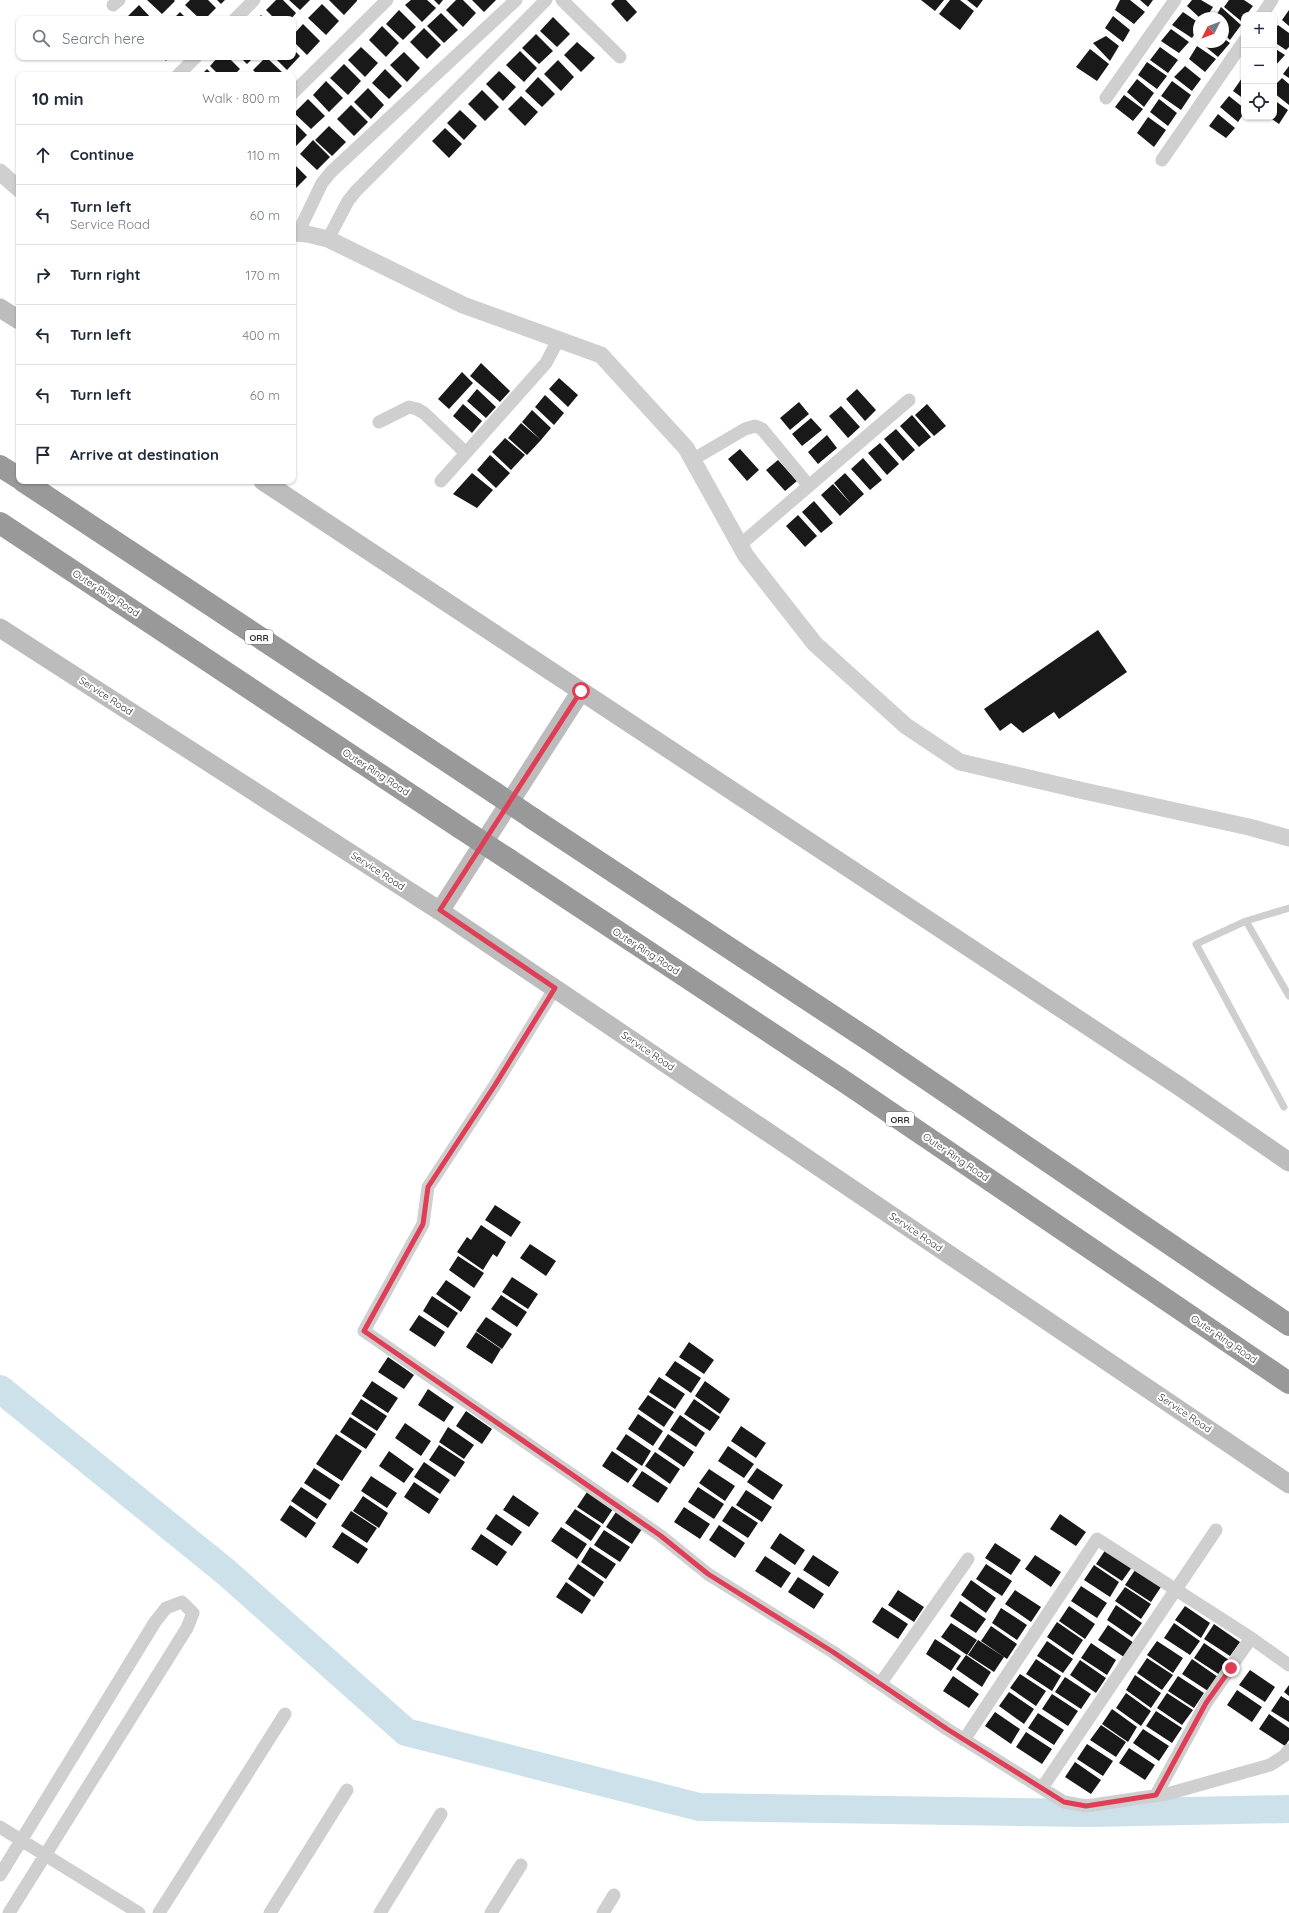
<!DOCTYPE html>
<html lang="en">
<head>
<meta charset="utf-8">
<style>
  body { margin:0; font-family:Quicksand,sans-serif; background:#f2f2f3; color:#1f2937 }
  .controls { position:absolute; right:12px; top:12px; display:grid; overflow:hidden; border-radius:8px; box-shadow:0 1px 3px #0004 }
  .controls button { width:36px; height:36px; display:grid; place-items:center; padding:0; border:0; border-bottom:1px solid #e0e1e3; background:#fff; color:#1f2937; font:20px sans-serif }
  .compass { position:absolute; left:1193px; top:12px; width:36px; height:36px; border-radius:50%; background:#fff; box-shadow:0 1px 3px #0004; rotate:228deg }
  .stop { position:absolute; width:12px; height:12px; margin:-9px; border:3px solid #df3f56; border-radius:50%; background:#fff }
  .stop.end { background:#df3f56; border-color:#fff; box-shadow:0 1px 4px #0008 }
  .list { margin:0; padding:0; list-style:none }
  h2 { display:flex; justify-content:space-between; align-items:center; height:52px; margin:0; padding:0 16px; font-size:17px }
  h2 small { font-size:13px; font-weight:400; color:#747a83 }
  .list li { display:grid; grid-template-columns:26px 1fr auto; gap:12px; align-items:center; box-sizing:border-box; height:60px; padding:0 16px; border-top:1px solid #e0e1e3 }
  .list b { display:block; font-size:15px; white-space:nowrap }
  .list p { margin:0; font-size:13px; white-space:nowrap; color:#747a83 }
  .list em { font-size:13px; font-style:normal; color:#747a83 }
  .icon { flex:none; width:22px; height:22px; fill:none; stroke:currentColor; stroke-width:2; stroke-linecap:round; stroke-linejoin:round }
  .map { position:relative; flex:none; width:1289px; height:1913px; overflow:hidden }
  .search { position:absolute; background:#fff; box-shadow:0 1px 3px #0004; left:16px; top:16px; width:280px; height:44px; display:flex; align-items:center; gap:10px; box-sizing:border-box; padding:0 14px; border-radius:8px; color:#747a83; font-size:15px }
  .panel { position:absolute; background:#fff; box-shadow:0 1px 3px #0004; left:16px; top:72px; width:280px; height:412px; border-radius:8px }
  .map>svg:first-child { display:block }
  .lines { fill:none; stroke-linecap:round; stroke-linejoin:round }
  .river { stroke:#cce1ea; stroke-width:28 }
  .building { fill:#191919 }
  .service { stroke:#cfcfcf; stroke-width:7 }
  .minor { stroke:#cfcfcf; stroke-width:13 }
  .tertiary { stroke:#cfcfcf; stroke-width:17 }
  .secondary { stroke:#bcbcbc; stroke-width:19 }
  .motorway { stroke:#999; stroke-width:22 }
  .motorway-bridge { stroke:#999; stroke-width:22 }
  .route { stroke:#df3f56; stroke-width:5 }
  .labels { text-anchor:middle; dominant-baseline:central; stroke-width:4; stroke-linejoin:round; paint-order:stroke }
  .shield { fill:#fff; stroke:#707070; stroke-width:1 }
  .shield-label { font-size:9px; font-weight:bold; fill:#323232 }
  .street-label { font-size:10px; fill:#323232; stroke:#fff }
</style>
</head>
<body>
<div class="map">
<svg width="1289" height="1913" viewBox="0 0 1289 1913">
  <rect width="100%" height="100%" fill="#fff"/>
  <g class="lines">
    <path class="river" d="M0 1389 226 1572 406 1732 699 1807 1089 1813 1289 1809"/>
  </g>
  <path class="building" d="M147 0H174L175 1 162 14Z
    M190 0H208L216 8 205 19H200L185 5Z
    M217 0H225L221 4Z
    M276 0H283L296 13 291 19H275L266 10Z
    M289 0H310L300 10Z
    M329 0H357V1L344 15Z
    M411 0H427L436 8 422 22 405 5Z
    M434 0H443L439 5Z
    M456 0H463L476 13 463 27 446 10Z
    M472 0H496L484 12Z
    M615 0H626L637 12 627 22 611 4Z
    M921 0H944L935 11Z
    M950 0H960L974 11 960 30 939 14Z
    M967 0H983L977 8Z
    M1120 0H1130L1145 12 1134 24 1115 10Z
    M1140 0H1153L1148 7Z
    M1192 0H1201L1213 7 1206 18H1200L1187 6Z
    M1229 0H1244L1253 6 1246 15H1244L1241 21 1224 7Z
    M322 4 339 21 326 35 308 18Z
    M139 5 152 19H125Z
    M1221 7 1241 25 1230 40 1223 33V18H1215Z
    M399 10 416 27 403 40 386 24Z
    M1289 10V26L1282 20Z
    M180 12 187 19H173Z
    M1183 12 1199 23V27L1192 38 1172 25Z
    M441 13 458 30 444 43 427 26Z
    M261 15 265 19H257Z
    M1113 16 1130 30 1123 42 1105 28Z
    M553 17 570 34 557 47 540 31Z
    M303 24 320 41 307 55 293 41V35Z
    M1278 25 1289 33V47L1286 50 1274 42V31Z
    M382 26 399 43 386 57 369 40Z
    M424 28 441 45 427 59 410 42Z
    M1171 29 1189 42 1179 53 1161 41Z
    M536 34 553 51 539 64 522 48Z
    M1106 36 1119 46 1110 61 1093 43Z
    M1223 38 1230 43 1218 57 1200 42H1223Z
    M577 42 595 58 581 72 564 55Z
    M1197 46 1216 59 1205 72 1189 59Z
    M361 47 378 63 365 77 348 60Z
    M1160 47 1178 60 1168 73 1150 60Z
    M1274 48 1285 55 1274 67Z
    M293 49 300 56 287 70 274 57H293Z
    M1090 49 1109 64 1097 81 1076 67Z
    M520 51 537 68 524 82 506 65Z
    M404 52 420 68 407 82 390 65Z
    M162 57H169L166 61Z
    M218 57H228L240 69 234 75H219L210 66Z
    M240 57H254L247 64Z
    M266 57 283 73 281 75H258L253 70Z
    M558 60 574 77 561 91 544 74Z
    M1147 62 1167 76 1157 89 1138 75Z
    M344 64 361 81 348 95 330 78Z
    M1185 66 1201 79 1192 91 1174 77Z
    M1289 66V78L1283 74Z
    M207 69 213 75H201Z
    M385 69 402 86 389 99 372 83Z
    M499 71 516 87 503 101 486 84Z
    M538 77 555 94 542 107 525 91Z
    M1242 78 1244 80V99L1233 91Z
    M1282 78 1289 84V105L1274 93V86Z
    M1137 79 1154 93 1144 107 1127 92Z
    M326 81 343 98 329 112 313 95Z
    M1172 81 1191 95 1181 110 1161 96Z
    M368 88 384 105 371 119 354 102Z
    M482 90 499 107 485 121 468 104Z
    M1124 95 1143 109 1133 121 1115 107Z
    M521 96 538 112 525 126 508 109Z
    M1229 96 1244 108V113L1238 122 1220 107Z
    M308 99 325 116 311 129 294 113Z
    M1159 99 1177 113 1168 126 1150 112Z
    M1274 100 1288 110 1279 124 1269 117H1274Z
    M351 105 368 122 354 136 337 119Z
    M460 110 477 126 464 140 447 123Z
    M1218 114 1235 128 1226 138 1209 126Z
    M1148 117 1166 130 1154 147 1137 133Z
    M293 121 307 135 293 149Z
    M329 126 346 142 332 156 315 140Z
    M445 128 462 144 449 158 432 141Z
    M313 140 330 157 317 170 300 154Z
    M293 163 307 177 293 191Z
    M481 363 510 391 500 402 470 376Z
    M462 372 473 383 449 409 438 399Z
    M559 378 578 395 568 407 549 389Z
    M477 389 496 407 486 418 467 401Z
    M857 389 876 410 865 421 846 399Z
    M545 395 564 413 554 425 535 407Z
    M799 402 809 414 790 430 780 418Z
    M463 404 482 421 472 433 453 416Z
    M927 404 946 426 934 436 915 415Z
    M841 406 860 427 848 438 829 416Z
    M532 410 551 428 541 440 522 422Z
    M912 415 931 437 919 447 900 426Z
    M811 418 822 430 802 446 792 434Z
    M521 423 541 440 527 455 508 438Z
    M896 429 915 450 903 461 884 439Z
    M827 435 837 448 818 464 808 452Z
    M505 438 525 455 511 470 492 452Z
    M880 443 899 464 887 475 868 453Z
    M740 449 759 470 747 481 728 459Z
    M490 455 510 473 496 488 477 470Z
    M863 458 882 480 870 490 851 469Z
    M778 460 797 481 785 491 766 470Z
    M472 473 493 490 477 508 453 494Z
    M845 473 864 494 852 505 834 483Z
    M833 484 852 505 840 516 821 495Z
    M814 501 833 523 821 533 802 512Z
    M798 515 817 536 805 547 786 526Z
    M1098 630 1127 672 1059 719 1054 712 1023 733 1011 723 1000 731 984 709Z
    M495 1205 521 1222 511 1237 485 1220Z
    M481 1225 506 1242 497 1257 493 1254 483 1270 457 1252 467 1237 471 1240Z
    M530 1244 556 1261 546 1276 520 1258Z
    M458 1256 484 1273 474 1288 449 1270Z
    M512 1277 538 1294 528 1309 502 1292Z
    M446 1280 471 1297 461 1312 436 1294Z
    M501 1295 527 1312 517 1327 491 1309Z
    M432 1296 458 1313 448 1328 423 1311Z
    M419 1315 445 1332 435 1347 409 1330Z
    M486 1317 512 1334 502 1349 476 1331Z
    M476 1332 501 1349 492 1364 466 1347Z
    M689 1342 714 1360 704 1374 679 1357Z
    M388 1357 414 1375 404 1389 378 1372Z
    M675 1361 701 1378 691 1393 665 1375Z
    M659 1377 685 1394 675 1409 649 1392Z
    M372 1381 398 1398 388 1413 362 1396Z
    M705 1381 730 1399 720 1414 695 1396Z
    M428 1389 454 1407 444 1422 418 1405Z
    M648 1395 674 1412 664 1427 638 1409Z
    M361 1399 387 1416 377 1431 351 1414Z
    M694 1399 720 1417 710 1431 684 1414Z
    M466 1411 492 1429 482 1444 456 1426Z
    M638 1414 663 1431 653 1446 628 1429Z
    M680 1415 705 1433 696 1447 670 1430Z
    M350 1417 376 1434 366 1449 340 1432Z
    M405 1423 431 1441 421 1456 395 1438Z
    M741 1426 766 1443 756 1458 731 1441Z
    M448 1427 474 1445 464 1459 439 1442Z
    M336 1434 362 1451 342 1481 316 1464Z
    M626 1434 651 1451 642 1466 616 1449Z
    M668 1434 694 1452 684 1467 658 1449Z
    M439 1445 465 1462 455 1477 429 1460Z
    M728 1446 754 1464 744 1478 718 1461Z
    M389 1451 414 1469 404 1483 379 1466Z
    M612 1451 638 1469 628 1483 602 1466Z
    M655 1452 680 1469 670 1484 645 1466Z
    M424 1462 450 1480 440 1494 414 1477Z
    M314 1468 340 1485 330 1500 304 1483Z
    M757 1468 783 1485 773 1500 747 1482Z
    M709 1469 735 1486 725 1501 699 1483Z
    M642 1471 668 1488 658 1503 632 1486Z
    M371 1476 397 1493 387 1508 361 1491Z
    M414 1482 439 1499 429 1514 404 1497Z
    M301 1487 327 1504 317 1519 291 1501Z
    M698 1487 724 1504 714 1519 688 1502Z
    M746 1490 772 1507 762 1522 736 1505Z
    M587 1492 613 1509 603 1524 577 1507Z
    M513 1495 539 1513 529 1527 503 1510Z
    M363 1496 388 1513 379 1528 353 1511Z
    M290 1505 316 1523 306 1538 280 1520Z
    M732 1506 758 1523 748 1538 722 1521Z
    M684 1507 710 1524 700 1539 674 1522Z
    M575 1509 601 1526 591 1541 565 1523Z
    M351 1511 377 1528 367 1543 341 1526Z
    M616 1512 642 1529 632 1544 606 1527Z
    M496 1514 522 1532 512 1546 486 1529Z
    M1060 1514 1086 1532 1076 1546 1050 1529Z
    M719 1525 745 1543 735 1558 709 1540Z
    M561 1527 587 1544 577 1559 551 1541Z
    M604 1530 630 1547 620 1562 594 1545Z
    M342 1532 368 1549 358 1564 332 1547Z
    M780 1533 805 1550 795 1565 770 1548Z
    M481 1534 507 1552 497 1566 471 1549Z
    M995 1543 1021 1560 1011 1575 985 1558Z
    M590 1547 616 1564 606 1579 581 1562Z
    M1106 1549 1132 1567 1122 1581 1096 1564Z
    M813 1555 839 1572 829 1587 803 1570Z
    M1035 1555 1061 1572 1051 1587 1025 1569Z
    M765 1556 791 1573 781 1588 755 1571Z
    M578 1564 604 1582 594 1597 568 1579Z
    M986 1564 1012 1581 1002 1596 976 1579Z
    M1094 1565 1119 1582 1110 1597 1084 1580Z
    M1135 1570 1161 1587 1151 1602 1125 1585Z
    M798 1577 824 1594 814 1609 788 1592Z
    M971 1580 996 1598 986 1613 961 1595Z
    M566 1582 591 1600 582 1614 556 1597Z
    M1081 1586 1107 1603 1097 1618 1071 1601Z
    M1125 1587 1151 1604 1141 1619 1115 1601Z
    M898 1590 924 1607 914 1622 888 1605Z
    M1015 1590 1041 1607 1031 1622 1005 1604Z
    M960 1601 986 1619 976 1633 950 1616Z
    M1116 1605 1142 1623 1132 1637 1107 1620Z
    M1069 1606 1095 1624 1085 1639 1059 1621Z
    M1185 1606 1210 1623 1201 1638 1175 1620Z
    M882 1607 908 1624 898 1639 872 1622Z
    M1001 1608 1027 1625 1017 1640 992 1623Z
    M1057 1622 1083 1640 1073 1655 1047 1637Z
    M951 1623 977 1640 967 1655 941 1637Z
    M1174 1623 1200 1641 1190 1655 1164 1638Z
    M1214 1624 1240 1642 1230 1656 1204 1639Z
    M1108 1625 1134 1643 1124 1657 1098 1640Z
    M991 1626 1017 1644 1007 1659 981 1641Z
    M935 1639 961 1656 951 1671 926 1654Z
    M978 1640 1004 1657 994 1672 968 1655Z
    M1047 1641 1073 1659 1063 1673 1037 1656Z
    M1157 1641 1183 1658 1173 1673 1147 1655Z
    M1091 1643 1116 1660 1107 1675 1081 1658Z
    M1204 1643 1229 1660 1220 1675 1194 1658Z
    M966 1655 991 1672 982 1687 956 1669Z
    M1147 1658 1173 1675 1162 1690 1137 1673Z
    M1036 1659 1061 1676 1052 1691 1026 1674Z
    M1192 1659 1218 1677 1208 1691 1182 1674Z
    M1080 1660 1106 1678 1096 1693 1070 1675Z
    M1250 1670 1275 1687 1265 1702 1239 1685Z
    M1020 1674 1046 1691 1036 1706 1010 1688Z
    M1135 1675 1161 1693 1151 1708 1126 1690Z
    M953 1676 979 1694 969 1708 943 1691Z
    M1178 1676 1204 1693 1194 1708 1168 1691Z
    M1065 1677 1091 1694 1081 1709 1055 1692Z
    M1289 1685V1696L1284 1692Z
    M1237 1690 1262 1707 1252 1722 1227 1705Z
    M1009 1692 1034 1709 1024 1724 999 1706Z
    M1126 1693 1151 1711 1141 1726 1116 1708Z
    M1167 1693 1193 1710 1182 1725 1157 1708Z
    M1052 1694 1078 1711 1068 1726 1042 1709Z
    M1281 1696 1289 1701V1722L1271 1711Z
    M1112 1709 1137 1727 1128 1742 1102 1724Z
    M1156 1711 1182 1728 1172 1743 1146 1726Z
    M995 1712 1020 1729 1011 1744 985 1726Z
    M1038 1713 1064 1730 1054 1745 1028 1728Z
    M1269 1714 1289 1728V1740L1285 1746 1259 1729Z
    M1101 1725 1126 1742 1116 1757 1090 1740Z
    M1143 1729 1169 1746 1159 1761 1133 1743Z
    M1026 1732 1052 1749 1042 1764 1016 1747Z
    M1087 1744 1113 1761 1103 1776 1077 1759Z
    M1129 1748 1155 1765 1145 1780 1119 1763Z
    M1075 1762 1101 1780 1091 1794 1065 1777Z"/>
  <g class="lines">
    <path class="service" d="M1246 921 1289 996
      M1284 1107 1196 944 1246 921 1289 908"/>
    <path class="minor" d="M562 0 620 57
      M113 5 119 0
      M1262 15 1272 0
      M235 19 254 0
      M178 75 196 57
      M293 93 387 0
      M1106 98 1175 0
      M1162 160 1244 41
      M298 233 322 183 331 172 516 0
      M328 239 348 201 356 191 546 0
      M379 422 409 407 417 409 424 413 466 453
      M692 460 745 429 755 426 762 429 809 486
      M441 481 546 363 558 340
      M740 545 909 400
      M555 988 495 1085 428 1187 423 1224 364 1331 661 1536 708 1574 833 1652 947 1729 1064 1802 1086 1806 1167 1794 1270 1765 1284 1756 1289 1750
      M880 1684 968 1559
      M964 1740 1097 1539 1251 1638
      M1042 1788 1216 1530
      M1156 1795 1206 1703 1251 1638 1289 1665
      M0 1827 139 1913
      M0 1875 155 1622 166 1608 182 1602 193 1613 187 1628 9 1913
      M159 1913 285 1714
      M270 1913 347 1790
      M380 1913 441 1814
      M491 1913 521 1865
      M603 1913 614 1895"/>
    <path class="tertiary" d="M0 172 19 189
      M293 233 307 234 328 239 463 305 601 355 686 448 746 556 815 644 906 726 960 762 1084 791 1249 827 1289 838"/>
    <path class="secondary" d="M0 308 19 320
      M263 481 1179 1086 1289 1162
      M0 628 440 911 1289 1484
      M440 911 581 691"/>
    <path class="motorway" d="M0 466 19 478
      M23 481 495 793
      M0 523 459 827
      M532 818 875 1044 1289 1325
      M508 859 848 1084 1289 1383"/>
    <path class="motorway-bridge" d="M495 793 532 818
      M459 827 508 859"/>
  </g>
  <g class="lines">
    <path class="route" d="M581 691 440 910 555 988 495 1085 428 1187 423 1224 364 1331 661 1536 708 1574 833 1652 947 1729 1064 1802 1086 1806 1156 1795 1206 1703 1231 1668"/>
  </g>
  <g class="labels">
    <g class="shield">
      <rect x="245" y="630" width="28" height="14" rx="3"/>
      <rect x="886" y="1112" width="28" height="14" rx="3"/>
    </g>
    <g class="shield-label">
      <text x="259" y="637">ORR</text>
      <text x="900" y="1119">ORR</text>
    </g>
    <g class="street-label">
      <text transform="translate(106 593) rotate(33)">Outer Ring Road</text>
      <text transform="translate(106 696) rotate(33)">Service Road</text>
      <text transform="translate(376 772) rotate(33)">Outer Ring Road</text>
      <text transform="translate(378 871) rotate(33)">Service Road</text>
      <text transform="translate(646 951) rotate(33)">Outer Ring Road</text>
      <text transform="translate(648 1051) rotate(34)">Service Road</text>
      <text transform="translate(956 1157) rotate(34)">Outer Ring Road</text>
      <text transform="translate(916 1232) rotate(34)">Service Road</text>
      <text transform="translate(1224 1339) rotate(34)">Outer Ring Road</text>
      <text transform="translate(1185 1413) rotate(34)">Service Road</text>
    </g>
  </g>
</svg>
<div class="controls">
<button>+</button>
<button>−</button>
<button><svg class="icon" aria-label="locate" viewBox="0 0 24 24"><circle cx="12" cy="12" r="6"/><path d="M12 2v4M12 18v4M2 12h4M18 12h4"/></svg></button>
</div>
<svg class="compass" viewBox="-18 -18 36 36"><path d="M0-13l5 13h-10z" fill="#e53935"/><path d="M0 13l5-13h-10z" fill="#747a83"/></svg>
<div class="stop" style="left:581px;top:691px"></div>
<div class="stop end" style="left:1231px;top:1668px"></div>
<div class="search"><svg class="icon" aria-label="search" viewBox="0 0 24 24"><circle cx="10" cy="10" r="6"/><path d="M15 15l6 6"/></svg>Search here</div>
<section class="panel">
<h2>10 min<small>Walk · 800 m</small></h2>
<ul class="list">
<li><svg class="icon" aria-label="ahead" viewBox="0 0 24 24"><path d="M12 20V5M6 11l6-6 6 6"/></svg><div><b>Continue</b></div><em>110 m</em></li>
<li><svg class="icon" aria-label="left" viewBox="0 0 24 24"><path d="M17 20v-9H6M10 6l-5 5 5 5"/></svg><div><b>Turn left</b><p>Service Road</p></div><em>60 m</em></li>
<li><svg class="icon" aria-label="right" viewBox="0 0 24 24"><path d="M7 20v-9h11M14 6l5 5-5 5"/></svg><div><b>Turn right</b></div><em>170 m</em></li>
<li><svg class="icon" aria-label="left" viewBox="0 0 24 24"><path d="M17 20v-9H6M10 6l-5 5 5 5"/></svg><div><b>Turn left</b></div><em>400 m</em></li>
<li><svg class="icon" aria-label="left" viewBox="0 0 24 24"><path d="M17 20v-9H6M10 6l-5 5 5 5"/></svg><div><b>Turn left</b></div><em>60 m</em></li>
<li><svg class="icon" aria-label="arrive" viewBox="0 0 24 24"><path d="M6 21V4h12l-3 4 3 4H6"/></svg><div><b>Arrive at destination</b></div></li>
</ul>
</section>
</div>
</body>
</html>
